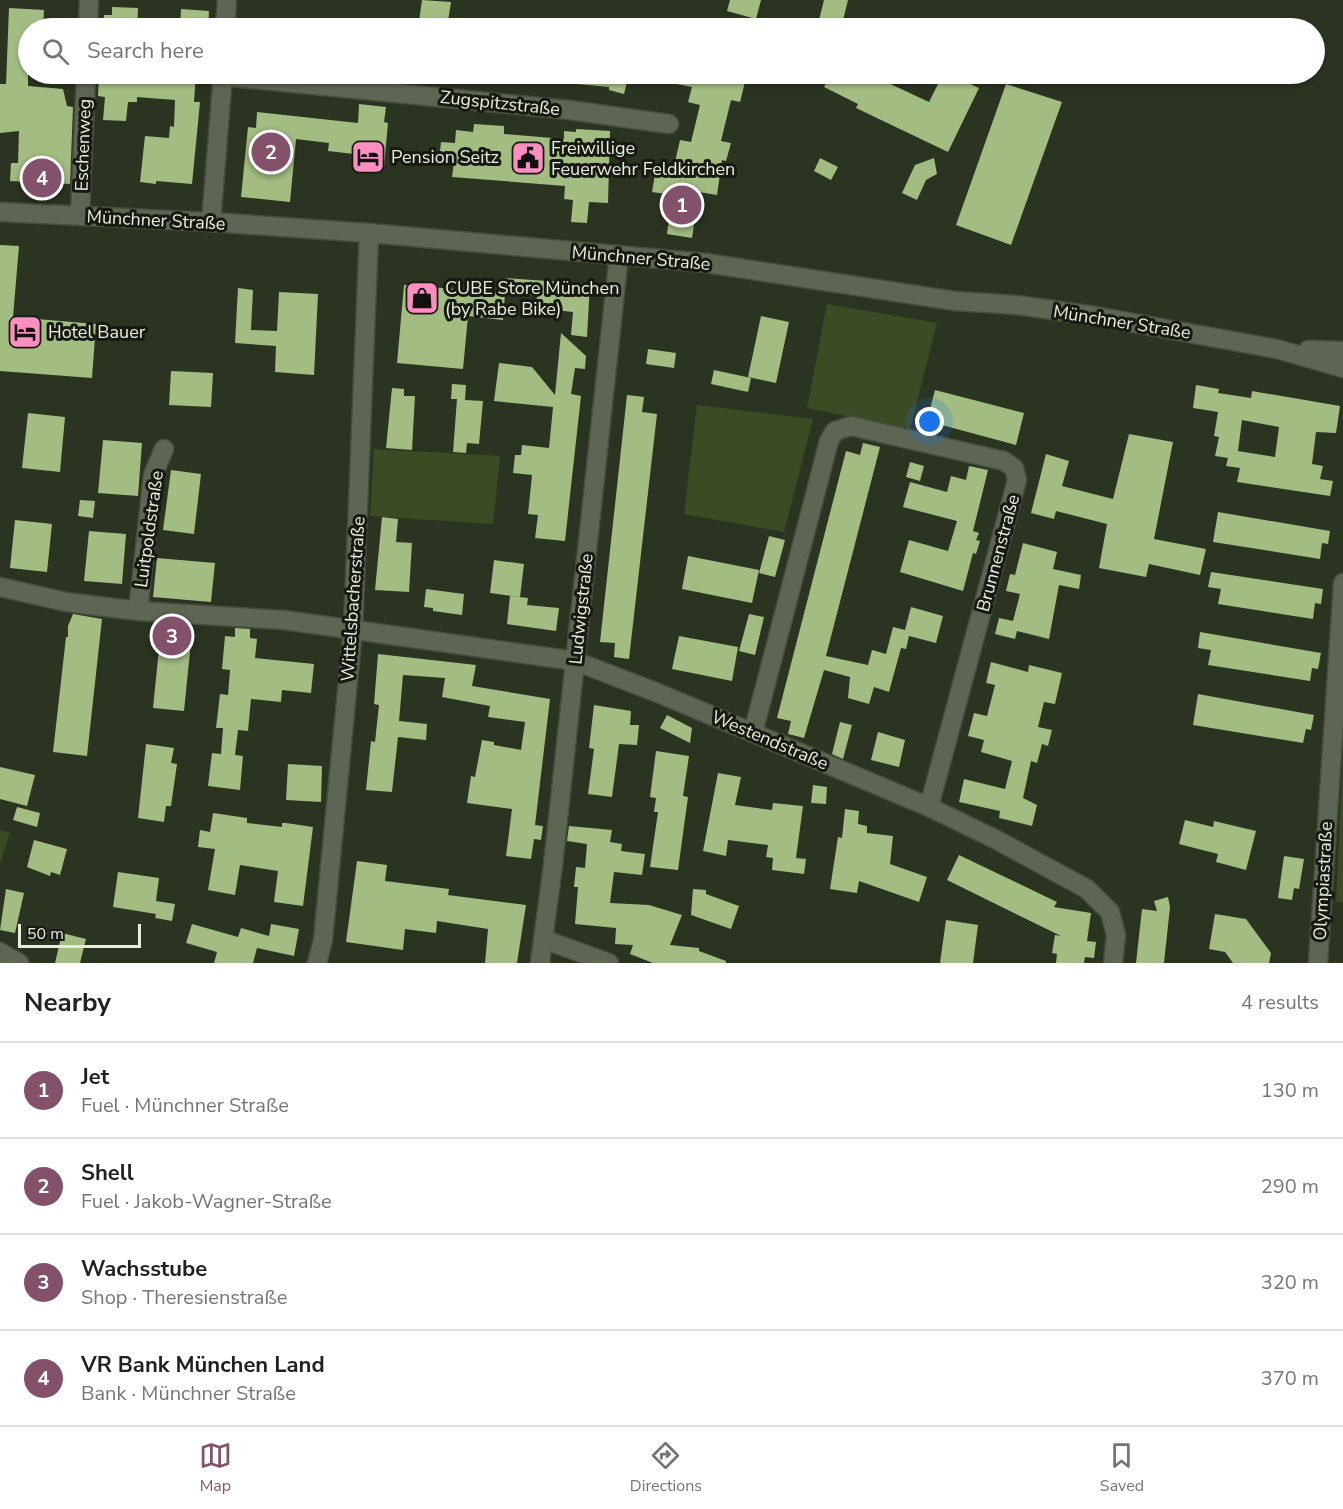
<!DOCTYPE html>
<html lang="en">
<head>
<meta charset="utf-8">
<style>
  body { margin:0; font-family:"Nunito Sans",sans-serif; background:#f2f2f2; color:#202124 }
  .scale { position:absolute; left:18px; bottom:15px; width:123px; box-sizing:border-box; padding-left:6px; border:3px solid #e7ede1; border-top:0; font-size:16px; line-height:21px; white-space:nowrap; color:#e7ede1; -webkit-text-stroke:4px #161a12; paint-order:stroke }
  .you { position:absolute; left:930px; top:422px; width:21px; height:21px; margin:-15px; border:4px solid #fff; border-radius:50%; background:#1a73e8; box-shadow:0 0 0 9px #1a73e833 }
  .badge { display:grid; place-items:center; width:39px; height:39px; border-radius:50%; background:#83526a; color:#fff; font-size:20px; font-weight:700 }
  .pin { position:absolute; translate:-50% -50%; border:3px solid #fff; box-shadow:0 2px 6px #0006 }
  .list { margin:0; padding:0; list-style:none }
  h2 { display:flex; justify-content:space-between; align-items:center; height:78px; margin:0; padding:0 24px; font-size:26px }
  h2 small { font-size:20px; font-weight:400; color:#757577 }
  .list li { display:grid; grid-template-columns:39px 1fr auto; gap:18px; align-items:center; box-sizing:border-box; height:96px; padding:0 24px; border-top:2px solid #e0e0e0 }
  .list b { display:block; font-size:22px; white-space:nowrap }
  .list p { margin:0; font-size:20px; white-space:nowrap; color:#757577 }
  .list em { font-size:20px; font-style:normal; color:#757577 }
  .icon { flex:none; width:33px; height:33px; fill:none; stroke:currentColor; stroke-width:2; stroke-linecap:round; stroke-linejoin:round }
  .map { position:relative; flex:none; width:1343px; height:963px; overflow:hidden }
  .search { position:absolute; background:#fff; box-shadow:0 2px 4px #0004; left:18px; right:18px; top:18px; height:66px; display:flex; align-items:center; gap:15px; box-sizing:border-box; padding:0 21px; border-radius:33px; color:#757577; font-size:22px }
  .sheet { height:462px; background:#fff }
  nav { display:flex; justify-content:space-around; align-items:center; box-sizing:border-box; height:84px; border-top:2px solid #e0e0e0; background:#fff; font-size:16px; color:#757577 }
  nav a { display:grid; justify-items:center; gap:3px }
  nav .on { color:#83526a }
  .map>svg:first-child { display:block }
  .green { fill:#3b4c25 }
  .building { fill:#a2bc82; fill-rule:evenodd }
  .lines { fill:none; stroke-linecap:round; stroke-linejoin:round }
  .minor-casing { stroke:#474d3e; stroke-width:21 }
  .tertiary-casing { stroke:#474d3e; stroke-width:21 }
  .minor { stroke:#5c6652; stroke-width:18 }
  .tertiary { stroke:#5c6652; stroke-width:18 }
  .labels { text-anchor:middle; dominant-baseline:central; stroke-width:6; stroke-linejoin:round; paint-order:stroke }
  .street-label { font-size:18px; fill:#e7ede1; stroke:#161a12 }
  .poi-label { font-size:18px; fill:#e7ede1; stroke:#161a12; text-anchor:start }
</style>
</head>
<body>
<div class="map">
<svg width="1343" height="963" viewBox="0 0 1343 963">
  <rect width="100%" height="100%" fill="#2b3421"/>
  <path class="green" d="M827 304 937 323 910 429 807 408Z
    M697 405 813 419 784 532 684 514Z
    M374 449 500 456 493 524 370 516Z
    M1343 751V902H1336Z
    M0 830 10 833 0 864Z"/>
  <path class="building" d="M422 0 451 2 447 28H418Z
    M730 0H761L756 19 727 11Z
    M824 0H848L841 28H817Z
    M112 7 138 8 137 28H103L104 15H112Z
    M9 8 44 10 43 28H28V86L63 89 67 106 73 107 70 184 10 181 11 163H18L19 131 0 133V84H6Z
    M181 9 209 11 208 28H180Z
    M99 74H196L194 102H200L192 184 156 181V184L140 182 145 136 169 138 170 126 174 127 175 100 137 97V102H128L126 121 103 120 105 97 98 96Z
    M567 74H629L624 94 609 90V87L566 83Z
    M656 74H747L740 102 731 100 721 141 731 143 726 161 722 160 717 195 699 192 692 238 667 234 672 195 652 192 656 168 673 171 680 140 691 142 700 105 688 102 692 87 656 80Z
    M831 74H869L929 102 943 74H949L979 88 948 152 856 108 858 104 824 87Z
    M1006 84 1062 102 1011 245 956 225Z
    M359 104 386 107 384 122 388 123 384 167 353 163 354 154 328 151 329 143 296 139 290 202 241 197 248 127 256 128 257 112 358 123Z
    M474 124 504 126V134L564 139V131L576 132V129L610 131 608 203 589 202 587 223 571 222 573 200 564 199 565 186 452 177 454 162 439 161 441 142 455 143 456 130 473 132Z
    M820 158 838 167 831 180 814 171Z
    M934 158 937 174 926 180 917 200 902 193 915 165Z
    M0 245 19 246 13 317 96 324 92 378 0 371Z
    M503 278 590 284 587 337 571 335 573 312 536 308 537 296 502 292Z
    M404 285 505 293 503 320 468 316 463 369 397 363Z
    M238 288 253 290 251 330 277 331 279 292 318 294 314 375 275 372 276 346 235 343Z
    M761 316 789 322 776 383 748 377Z
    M561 333 586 356 585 369 575 368 571 394 581 396 565 541 535 538 538 515 528 514 532 475 513 473 515 455H521L522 445 549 448 553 407 494 401 499 363 532 367 555 395Z
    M648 349 676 353 674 368 646 364Z
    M714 370 751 378 748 392 711 384Z
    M171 371 213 373 211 407 169 405Z
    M452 384 466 385 465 400 483 401 479 444 467 443 466 453 453 452 457 399H451Z
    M1196 385 1219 389 1218 393 1251 398 1252 391 1340 406 1336 433 1316 432 1312 464 1323 466 1320 479 1333 481 1330 496 1237 482 1240 468 1226 466 1228 458 1215 456 1219 437 1214 436 1218 412 1193 408ZM1242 420 1279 427 1275 457 1238 451Z
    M392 388 404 389V396H415L412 450 386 448Z
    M935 390 1024 413 1016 445 927 421Z
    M627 395 644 397 642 412 657 414 629 659 614 657 615 643 600 642Z
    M28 413 65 417 60 472 22 468Z
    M1129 434 1173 442 1154 539 1206 549 1200 575 1149 564 1146 577 1099 568 1107 524 1056 511 1054 519 1031 513 1046 454 1069 461 1062 486 1113 499Z
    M103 440 142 443 138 496 98 493Z
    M863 443 880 447 826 656 868 665 872 650 886 654 893 627 905 630 911 607 943 616 936 643 909 636 906 649 901 648 889 692 874 687 869 704 848 698 850 677 824 670 804 738 788 734 791 721 777 718 846 451 860 455Z
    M910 462 924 466 920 481 906 477Z
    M969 466 988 470 973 531 979 533 976 540 980 541 976 554 973 553 963 591 900 572 909 540 948 551 957 521 903 507 910 482 947 492 951 476 966 480Z
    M171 470 201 474 194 534 163 530Z
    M80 500 95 501 93 518 78 516Z
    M1218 512 1330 531 1328 544 1322 543 1320 559 1213 542Z
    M382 517 398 519 396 542 412 543 409 592 375 590Z
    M15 520 52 524 47 572 10 568Z
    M89 531 126 534 122 584 84 581Z
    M769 536 785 540 775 577 759 573Z
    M1023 543 1057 552 1053 569 1081 575 1079 589 1059 585 1049 639 1017 631 1015 639 995 634 999 618 1013 621 1020 594 1006 591 1010 574 1015 575Z
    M688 556 759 570 752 603 682 589Z
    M157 558 215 563 211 602 153 597Z
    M494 560 524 564 520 597 490 593Z
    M1211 572 1323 589 1321 604 1315 603 1313 619 1218 604 1221 589 1208 587Z
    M426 589 464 594 462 615 433 611V608L424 607Z
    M510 596 528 598 527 605 559 608 556 631 507 624Z
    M73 614 102 619 87 756 53 752 66 637H68V626Z
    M749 614 764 617 755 655 739 651Z
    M235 628 250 629V638L257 639 255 658 314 664 311 693 282 690 281 702 251 699 248 731 238 730 235 755 243 756 240 790 208 786 212 753 221 754 223 728H216L220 694 228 695 230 670 222 669 225 636 235 637Z
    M166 631 180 633 179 641 191 642 184 711 153 708 160 639H166Z
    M1200 632 1321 653 1318 669 1312 668 1310 681 1208 665 1211 650 1198 648Z
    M679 636 738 647 732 681 672 669Z
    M378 654 476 665 472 686 550 699 535 825 543 826 541 840 534 839 531 859 506 856 512 809 467 803 471 776 475 777 482 740 494 742V745L521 750 525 722 488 717 490 706 442 697 445 678 403 675 399 721 427 724 426 740 398 737 392 792 366 790 371 741 375 742 379 705 374 704Z
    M991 662 1028 672 1029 665 1062 673 1055 704 1044 702 1038 727 1052 730 1048 746 1042 744 1037 763 1031 761 1023 798 1037 805 1032 826 999 818 1000 811 959 802 964 779 1005 789 1012 761 981 752 984 740 968 736 974 713 987 716 995 685 986 683Z
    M1198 694 1314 715 1311 730 1306 729 1303 743 1193 725Z
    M594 705 631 711 630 725H639L637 745 619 744 612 797 588 794 594 749 589 748Z
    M667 715 692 728 690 743 660 728Z
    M840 722 852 725 843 759 832 754Z
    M878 732 905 740 899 767 871 760Z
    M146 744 174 748 171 763 177 764 171 806H166L164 822 138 818Z
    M656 751 689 756 683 796 688 797 678 870 650 867 658 812H654L656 798 650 797Z
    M288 764 322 766 321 802 286 800Z
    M0 767 35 775 27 806 0 799Z
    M718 773 741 777 735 805 772 810 773 803 803 806 796 858 806 859 804 874 772 870 773 858 766 857 768 845 728 840 726 856 703 851Z
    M813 785 827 787 826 804 811 803Z
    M17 807 40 813 37 827 13 820Z
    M845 809 859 811 858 824 867 826V833L893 836 890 864 927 877 919 902 859 881 857 893 830 889 838 837 842 838Z
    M213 813 247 818V823L282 827V823H286L313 827 303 906 274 902 278 871 240 865 235 895 208 890 215 849 198 847 200 830 210 832Z
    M1185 820 1213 827 1214 821 1256 831 1246 870 1216 862 1218 854 1179 844Z
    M569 826 612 830 610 842 622 844 621 851 645 854 642 875 614 872 610 903 649 905 682 915 670 945 699 948V951L726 961V963H653L630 954 633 945 615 944 616 928 575 924 578 887H574L576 867 585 868 587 844 567 841Z
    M34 840 67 849 60 875 51 872 50 876 27 867Z
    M959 855 1057 902 1054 907 1091 913 1087 941 1096 942 1094 958 1085 957 1084 963H1056L1057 954 1052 953 1055 935 1061 936 947 880Z
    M1284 856 1304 859 1299 889 1294 888 1292 900 1278 898Z
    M357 861 387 865 385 881 449 889 448 895 526 905 517 963H485L488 929 437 921 436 933 405 929 403 950 346 942Z
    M118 872 159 878 156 901 175 904 172 921 155 918 156 914 113 907Z
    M6 889 24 893 15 933 0 930Z
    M693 889 706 890V894L739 906 731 929 691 915Z
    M1168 897 1170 907 1164 963H1136L1142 909 1157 911 1154 901Z
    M1215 914 1246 919 1271 953 1269 963H1233L1225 952 1209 949Z
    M946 920 978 925 973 963H940Z
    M192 924 238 937 241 928 269 936 271 924 299 929 294 956 257 948 253 963H214L217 952 186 943Z
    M62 933 86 939 80 963H55Z"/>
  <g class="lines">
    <g class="minor-casing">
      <path id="minor" d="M88 28 89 0
        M225 28 227 0
        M222 76 569 110 669 124
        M80 216 86 74
        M211 222 223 74
        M0 587 66 602 138 611 284 620 575 661 658 693 929 807 995 839 1087 889 1110 912 1116 935 1113 963
        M138 611 153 475 164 449
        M753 733 829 441 835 431 851 426 1004 461 1014 468 1017 480 929 807
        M543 939 609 963
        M0 952 19 963
        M317 963 323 940 353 629 369 233
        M540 963 553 865 619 255
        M1318 963 1343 583"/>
    </g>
    <g class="tertiary-casing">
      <path id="tertiary" d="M0 212 211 222 369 233 706 263 955 301 1017 305 1095 316 1277 349 1343 368
        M1308 350 1343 351"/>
    </g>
    <use href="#minor" class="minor"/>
    <use href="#tertiary" class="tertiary"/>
  </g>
  <defs>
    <g id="hotel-square" transform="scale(1.725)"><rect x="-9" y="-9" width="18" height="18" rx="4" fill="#fd8ec0" stroke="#161a12"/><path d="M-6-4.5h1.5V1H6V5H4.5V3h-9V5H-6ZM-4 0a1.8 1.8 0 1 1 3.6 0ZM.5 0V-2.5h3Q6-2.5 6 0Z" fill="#111"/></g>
    <g id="civic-square" transform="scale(1.725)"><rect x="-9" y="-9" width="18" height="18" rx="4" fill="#fd8ec0" stroke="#161a12"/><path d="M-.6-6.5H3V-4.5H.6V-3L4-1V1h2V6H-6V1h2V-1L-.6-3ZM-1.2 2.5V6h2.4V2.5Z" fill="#111"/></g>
    <g id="shop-square" transform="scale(1.725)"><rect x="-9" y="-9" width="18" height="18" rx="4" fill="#fd8ec0" stroke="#161a12"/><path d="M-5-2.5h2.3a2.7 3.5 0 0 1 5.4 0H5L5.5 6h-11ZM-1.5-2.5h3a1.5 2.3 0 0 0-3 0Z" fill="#111"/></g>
  </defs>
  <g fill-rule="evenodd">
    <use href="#hotel-square" x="368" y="157"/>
    <use href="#civic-square" x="528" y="158"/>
    <use href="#shop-square" x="422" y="298"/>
    <use href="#hotel-square" x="25" y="332"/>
  </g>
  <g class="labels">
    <g class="street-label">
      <text transform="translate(500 103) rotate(6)">Zugspitzstraße</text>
      <text transform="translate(83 145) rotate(-88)">Eschenweg</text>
      <text transform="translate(156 220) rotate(3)">Münchner Straße</text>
      <text transform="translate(641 258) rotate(5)">Münchner Straße</text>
      <text transform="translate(1122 322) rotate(9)">Münchner Straße</text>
      <text transform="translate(149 529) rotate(-82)">Luitpoldstraße</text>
      <text transform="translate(998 553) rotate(-75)">Brunnenstraße</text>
      <text transform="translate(353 599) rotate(-86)">Wittelsbacherstraße</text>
      <text transform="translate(581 609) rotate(-84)">Ludwigstraße</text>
      <text transform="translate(770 740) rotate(23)">Westendstraße</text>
      <text transform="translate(1323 881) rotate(-87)">Olympiastraße</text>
    </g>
    <g class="poi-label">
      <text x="551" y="148">Freiwillige<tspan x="551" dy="21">Feuerwehr Feldkirchen</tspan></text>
      <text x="391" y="157">Pension Seitz</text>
      <text x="445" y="288">CUBE Store München<tspan x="445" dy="21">(by Rabe Bike)</tspan></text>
      <text x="48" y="332">Hotel Bauer</text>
    </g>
  </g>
</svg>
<div class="scale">50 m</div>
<div class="you"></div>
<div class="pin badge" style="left:682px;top:205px">1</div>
<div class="pin badge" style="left:271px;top:152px">2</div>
<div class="pin badge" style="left:172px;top:636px">3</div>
<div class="pin badge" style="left:42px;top:178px">4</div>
<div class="search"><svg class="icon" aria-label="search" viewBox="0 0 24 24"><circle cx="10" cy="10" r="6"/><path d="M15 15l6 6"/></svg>Search here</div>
</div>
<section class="sheet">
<h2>Nearby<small>4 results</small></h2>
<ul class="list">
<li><span class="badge">1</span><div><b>Jet</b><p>Fuel · Münchner Straße</p></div><em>130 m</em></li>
<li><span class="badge">2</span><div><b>Shell</b><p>Fuel · Jakob-Wagner-Straße</p></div><em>290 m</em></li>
<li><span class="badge">3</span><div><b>Wachsstube</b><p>Shop · Theresienstraße</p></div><em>320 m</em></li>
<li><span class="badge">4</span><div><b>VR Bank München Land</b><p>Bank · Münchner Straße</p></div><em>370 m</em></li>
</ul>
</section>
<nav>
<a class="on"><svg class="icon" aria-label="map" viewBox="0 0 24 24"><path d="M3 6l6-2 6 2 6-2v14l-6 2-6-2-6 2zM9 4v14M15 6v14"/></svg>Map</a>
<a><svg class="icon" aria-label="directions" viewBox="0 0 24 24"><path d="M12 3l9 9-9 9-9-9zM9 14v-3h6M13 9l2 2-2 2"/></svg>Directions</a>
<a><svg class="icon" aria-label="saved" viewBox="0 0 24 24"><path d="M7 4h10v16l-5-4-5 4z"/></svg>Saved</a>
</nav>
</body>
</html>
